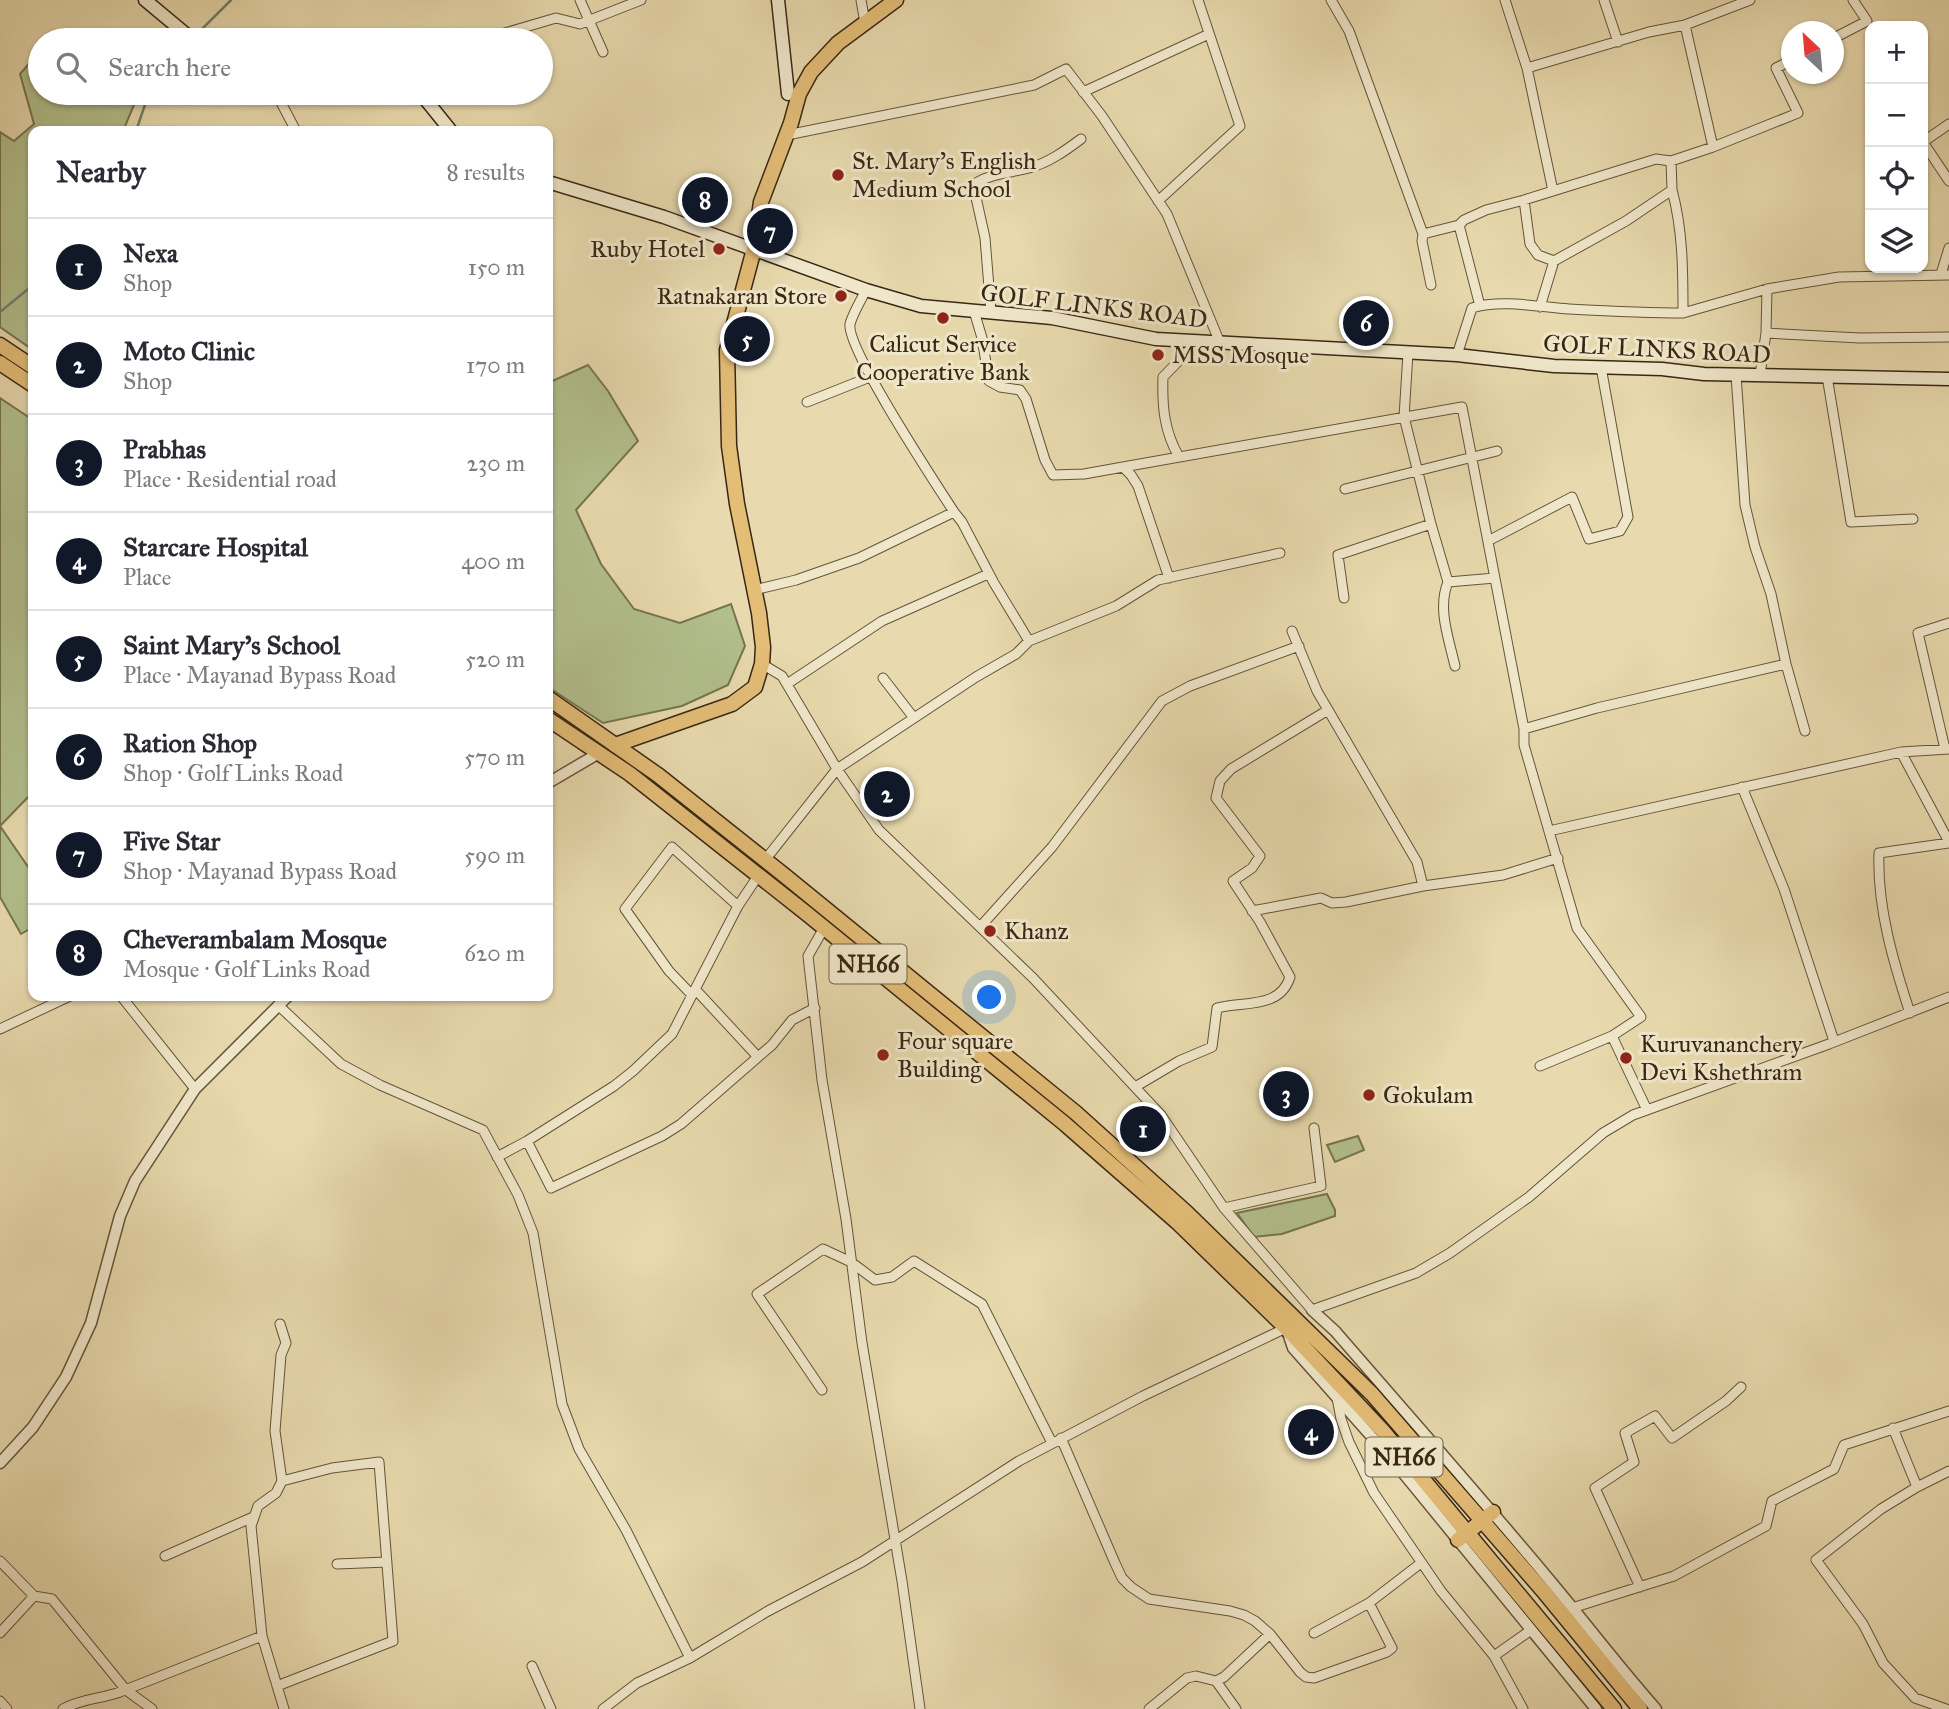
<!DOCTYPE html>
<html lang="en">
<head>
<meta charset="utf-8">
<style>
  body { margin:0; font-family:"IM FELL Great Primer",serif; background:#f2f2f3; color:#2b2b33 }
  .controls { position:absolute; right:21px; top:21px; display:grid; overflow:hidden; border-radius:14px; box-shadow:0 2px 5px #0004 }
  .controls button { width:63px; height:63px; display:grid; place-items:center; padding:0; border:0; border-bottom:2px solid #e1e1e2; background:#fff; color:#2b2b33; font:35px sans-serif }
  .compass { position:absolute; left:1781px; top:21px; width:63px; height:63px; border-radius:50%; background:#fff; box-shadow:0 2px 5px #0004; rotate:334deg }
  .you { position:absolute; left:990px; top:998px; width:24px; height:24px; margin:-18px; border:5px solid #fff; border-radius:50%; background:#1a73e8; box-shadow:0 0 0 10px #1a73e833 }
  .badge { display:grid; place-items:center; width:46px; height:46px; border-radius:50%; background:#111827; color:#fff; font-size:23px; font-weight:700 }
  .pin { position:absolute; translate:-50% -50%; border:4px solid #fff; box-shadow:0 2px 7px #0006 }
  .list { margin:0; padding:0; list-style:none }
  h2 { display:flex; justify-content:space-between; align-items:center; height:91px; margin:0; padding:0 28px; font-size:30px }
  h2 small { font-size:23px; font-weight:400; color:#7c7c81 }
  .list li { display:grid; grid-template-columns:46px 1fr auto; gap:21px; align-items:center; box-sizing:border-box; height:98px; padding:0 28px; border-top:2px solid #e1e1e2 }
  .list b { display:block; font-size:26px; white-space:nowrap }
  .list p { margin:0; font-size:23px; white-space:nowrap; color:#7c7c81 }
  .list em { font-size:23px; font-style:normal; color:#7c7c81 }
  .icon { flex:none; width:38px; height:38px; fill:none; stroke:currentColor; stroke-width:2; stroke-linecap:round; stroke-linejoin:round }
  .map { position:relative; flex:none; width:1949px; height:1709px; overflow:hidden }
  .search { position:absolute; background:#fff; box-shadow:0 2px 5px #0004; left:28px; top:28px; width:525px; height:77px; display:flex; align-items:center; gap:18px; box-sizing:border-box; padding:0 24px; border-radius:38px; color:#7c7c81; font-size:26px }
  .panel { position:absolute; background:#fff; box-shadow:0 2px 5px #0004; left:28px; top:126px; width:525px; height:875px; border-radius:14px }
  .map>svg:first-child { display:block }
  .green { fill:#b2c08d; stroke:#767450; stroke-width:2 }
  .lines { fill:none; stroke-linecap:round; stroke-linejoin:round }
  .stream { stroke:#717f6f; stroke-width:2.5 }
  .minor-casing { stroke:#65543a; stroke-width:11 }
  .tertiary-casing { stroke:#65543a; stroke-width:13 }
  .secondary-casing { stroke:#392714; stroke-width:15 }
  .primary-casing { stroke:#392714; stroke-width:17 }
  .trunk-casing { stroke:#392714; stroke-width:17 }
  .minor { stroke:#f0e7ca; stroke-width:9 }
  .tertiary { stroke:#f0e7ca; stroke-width:10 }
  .secondary { stroke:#f0e7ca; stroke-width:12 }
  .primary { stroke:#e4bd77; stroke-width:14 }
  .trunk { stroke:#e4bd77; stroke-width:14 }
  .poi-dot { fill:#8f2418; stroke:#f0e7ca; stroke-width:2.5 }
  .labels { text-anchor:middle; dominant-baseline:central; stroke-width:6; stroke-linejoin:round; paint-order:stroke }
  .shield { fill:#f0e7ca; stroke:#70614b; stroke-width:2 }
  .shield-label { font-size:23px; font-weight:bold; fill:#392714 }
  .poi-label { font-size:24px; fill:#392714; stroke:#f0e7ca; text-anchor:start }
  .street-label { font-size:24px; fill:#392714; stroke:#f0e7ca }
</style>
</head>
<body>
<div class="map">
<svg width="1949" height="1709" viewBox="0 0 1949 1709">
  <rect width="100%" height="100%" fill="#e8daae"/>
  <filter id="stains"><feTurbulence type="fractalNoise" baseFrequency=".00286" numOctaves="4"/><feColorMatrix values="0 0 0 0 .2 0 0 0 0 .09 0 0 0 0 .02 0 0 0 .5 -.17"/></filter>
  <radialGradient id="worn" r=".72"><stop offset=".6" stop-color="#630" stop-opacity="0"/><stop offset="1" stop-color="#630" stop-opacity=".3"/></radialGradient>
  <path class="green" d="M40 51V93H139L123 131H33V350L0 327V132L14 141 34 124 20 74Z
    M588 365 608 391 638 441 576 510 601 564 634 609 680 623 731 604 745 646 728 685 682 706 603 723 548 687V383Z
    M0 398 33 420V792L0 826 33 874V927L21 934 0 897Z
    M1358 1136 1364 1150 1335 1162 1327 1145Z
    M1327 1194 1335 1210V1216L1282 1234 1254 1237 1237 1213Z"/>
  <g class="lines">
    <path class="stream" d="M203 28 231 0
      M136 131 149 93
      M0 312 33 285"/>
    <g class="minor-casing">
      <path id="minor" d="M580 0 603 52
        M861 0 865 23
        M1331 0 1349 31 1423 234 1422 241 1431 285
        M1505 0 1527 68 1553 191
        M1604 0 1618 42
        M1834 38 1867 21 1853 0
        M481 40 556 18 580 24 641 0
        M1527 68 1649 32 1685 25
        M1083 92 1209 34
        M276 93 296 131
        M1949 124 1923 142 1949 181
        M787 135 1034 85 1066 69 1102 116 1167 214 1220 343
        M1713 147 1798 113 1776 68 1792 60
        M1671 161 1713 147 1685 25 1750 0
        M1524 200 1530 244 1538 255 1554 261
        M1158 201 1240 126 1198 0
        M1459 225 1480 306
        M1423 234 1459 225 1464 220 1486 210 1524 200 1656 159 1671 161 1672 190
        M1941 274 1949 248
        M1767 289 1839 277 1949 275
        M866 290C861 300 853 313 850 324 846 348 936 484 954 512L962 522 994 583 1029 641
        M1540 307 1554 261 1626 221 1672 190C1683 230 1683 272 1683 313L1767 289 1766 333 1760 375
        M974 311 982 338 989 381 1000 387 1020 390 1026 399 1045 460 1053 475 1084 474 1123 467 1131 475 1138 486 1169 578
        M991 312 985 238 975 193 976 183C993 173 1010 173 1029 168 1048 163 1065 151 1081 139
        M1766 333 1860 338 1949 337
        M1408 353 1404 417 1431 524 1448 582 1495 578
        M1457 355 1472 308C1501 299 1539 307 1569 309 1607 311 1645 313 1683 313
        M1827 376 1851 522 1913 519
        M807 402 870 377
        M1179 457C1164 431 1162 406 1163 377L1198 341
        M1123 467 1462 407 1524 729
        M1345 489 1497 451
        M1488 541 1572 497 1589 539 1620 531 1628 517 1601 367
        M1448 582C1437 609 1449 639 1455 666
        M754 590 796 580 859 558 954 512
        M1344 598 1338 555 1431 524
        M762 664 782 676 837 769 879 830 1033 978 1161 1115 1224 1208 1312 1310 1416 1273 1450 1253 1529 1197 1603 1133 1633 1115 1829 1044 1949 997
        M1786 664 1805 731
        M883 678 914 718
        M787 684 882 621 988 574
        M1945 749 1918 633 1949 623
        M1901 752 1949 842
        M1742 787 1784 889 1834 1041
        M1549 831 1901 752 1949 749
        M765 860 837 769 976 677 1016 654 1029 641 1116 606 1158 580 1280 553
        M1423 886 1503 875 1558 858
        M1252 911 1321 898 1332 903 1346 902 1423 886 1417 862 1317 691 1292 631
        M980 927 1052 847 1162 701 1190 686 1299 646
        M824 928 808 956 822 1080 846 1219 862 1343 902 1581 920 1709
        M695 989 758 1057 681 1124 662 1136 551 1188 527 1141 614 1086 633 1071 672 1034 738 906 758 876
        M692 995 669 971 625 909 672 847 738 906
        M121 996 195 1089
        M278 1005 341 1064 380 1085 483 1130 518 1195 533 1233 562 1404 579 1449 626 1530 690 1658
        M1910 1013C1893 961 1877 907 1879 853L1949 843
        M0 1029 70 996
        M758 1057 772 1045 792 1020 815 1008
        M1540 1066 1612 1036
        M1135 1087 1179 1061 1212 1047 1217 1008C1244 1001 1280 1009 1290 977L1260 922 1233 881 1252 868 1260 856 1216 798 1220 781 1231 769 1328 710
        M1647 1110 1612 1036 1641 1017 1577 928 1524 745V729L1597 708 1786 664 1771 594 1755 547 1745 505 1736 375
        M497 1157 527 1141
        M1224 1208 1321 1186 1314 1128
        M280 1324 286 1343 281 1355 275 1431 282 1481 276 1493 258 1506 251 1526 262 1636 284 1709
        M822 1390 757 1294 823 1249 851 1262 875 1280 892 1277 914 1261 982 1304 1052 1443
        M1337 1398 1341 1419 1349 1442 1374 1493 1441 1591 1494 1656 1523 1709
        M1893 1428 1917 1487 1881 1509 1816 1560 1863 1624 1883 1663 1915 1698 1946 1709
        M1061 1438 1115 1563 1122 1578 1131 1587 1149 1599 1230 1611 1244 1615 1255 1621 1270 1634 1300 1672 1306 1677 1314 1678 1387 1652 1392 1648 1369 1603
        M1917 1487 1949 1471
        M165 1556 253 1517
        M0 1561 34 1596 52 1599 126 1690 152 1709
        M337 1564 387 1562
        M1640 1587 1595 1488 1634 1462 1625 1433 1655 1416 1672 1438 1726 1401 1741 1387
        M1572 1608 1674 1576 1766 1526 1772 1501 1834 1469 1844 1445 1949 1411
        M0 1633 34 1596
        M1314 1633 1369 1603 1421 1563
        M1494 1656 1531 1630
        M532 1666 551 1709
        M1216 1681 1236 1709
        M277 1686 393 1641 379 1462 332 1468 282 1481
        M0 1701 7 1709
        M63 1709C80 1699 101 1699 120 1692L262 1636
        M603 1709 637 1683 690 1658 768 1611 862 1562 1019 1461 1143 1396 1286 1328
        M1149 1709 1187 1678 1196 1676 1216 1681 1224 1677 1270 1634"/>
    </g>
    <g class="tertiary-casing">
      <path id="tertiary" d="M548 783 599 753
        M1312 1310 1335 1331C1406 1413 1478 1494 1547 1577 1584 1621 1618 1666 1656 1709
        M1288 1333 1293 1348 1395 1463 1596 1709
        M0 1463 33 1427 66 1377 91 1323 120 1216 135 1181 195 1089 288 996"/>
    </g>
    <g class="secondary-casing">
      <path id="secondary" d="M145 0 193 40
        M778 0 788 94
        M418 93 426 100 451 131
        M548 182 664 217 866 290 921 306 1052 318 1156 339 1457 355 1554 366 1662 369 1704 374 1949 379"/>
    </g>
    <g class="primary-casing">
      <path id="primary" d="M615 745 732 704 755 687 762 664 763 647 759 613 737 504 729 446 727 350 754 249 761 202 791 123 799 94 811 72 838 43 896 0"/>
    </g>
    <g class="trunk-casing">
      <path id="trunk" d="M0 345 33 367
        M0 363 33 385
        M548 698 658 775 784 875 1076 1113 1187 1213 1372 1394 1545 1593 1640 1709
        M548 719 630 774 806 913 1065 1124 1177 1222 1286 1328 1382 1430 1614 1709
        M1458 1540 1493 1512"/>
    </g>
    <use href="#minor" class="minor"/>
    <use href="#tertiary" class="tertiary"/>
    <use href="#secondary" class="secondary"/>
    <use href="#primary" class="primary"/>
    <use href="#trunk" class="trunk"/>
  </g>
  <g class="poi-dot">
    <circle cx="838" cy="175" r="7"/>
    <circle cx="719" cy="249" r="7"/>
    <circle cx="841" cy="296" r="7"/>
    <circle cx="943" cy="318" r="7"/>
    <circle cx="1158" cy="355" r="7"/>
    <circle cx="990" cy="931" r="7"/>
    <circle cx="883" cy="1055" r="7"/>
    <circle cx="1626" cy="1058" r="7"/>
    <circle cx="1369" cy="1095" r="7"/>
  </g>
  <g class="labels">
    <g class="shield">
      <rect x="829.5" y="944.5" width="77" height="39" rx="5"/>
      <rect x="1365.5" y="1437.5" width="77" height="39" rx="5"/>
    </g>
    <g class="shield-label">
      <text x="868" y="964">NH66</text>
      <text x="1404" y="1457">NH66</text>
    </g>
    <g class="poi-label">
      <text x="852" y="161">St. Mary's English<tspan x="852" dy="28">Medium School</tspan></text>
      <text x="705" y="249" text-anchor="end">Ruby Hotel</text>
      <text x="827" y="296" text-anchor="end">Ratnakaran Store</text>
      <text x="943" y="344" text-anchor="middle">Calicut Service<tspan x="943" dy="28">Cooperative Bank</tspan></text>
      <text x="1172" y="355">MSS Mosque</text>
      <text x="1004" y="931">Khanz</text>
      <text x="897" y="1041">Four square<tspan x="897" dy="28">Building</tspan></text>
      <text x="1640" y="1044">Kuruvananchery<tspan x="1640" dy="28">Devi Kshethram</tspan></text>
      <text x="1383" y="1095">Gokulam</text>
    </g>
    <g class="street-label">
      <text transform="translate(1094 306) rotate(7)">GOLF LINKS ROAD</text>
      <text transform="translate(1657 349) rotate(3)">GOLF LINKS ROAD</text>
    </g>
  </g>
  <rect width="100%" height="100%" filter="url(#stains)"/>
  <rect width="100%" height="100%" fill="url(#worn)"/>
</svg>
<div class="controls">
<button>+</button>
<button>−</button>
<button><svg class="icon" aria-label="locate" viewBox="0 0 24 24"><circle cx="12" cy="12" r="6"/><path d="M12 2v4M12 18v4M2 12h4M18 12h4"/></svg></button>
<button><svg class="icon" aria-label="layers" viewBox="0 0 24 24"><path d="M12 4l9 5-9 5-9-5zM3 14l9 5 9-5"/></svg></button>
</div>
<svg class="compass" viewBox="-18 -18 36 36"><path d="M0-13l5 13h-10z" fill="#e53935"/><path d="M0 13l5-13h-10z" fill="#7c7c81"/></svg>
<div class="you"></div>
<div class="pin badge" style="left:1143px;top:1129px">1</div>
<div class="pin badge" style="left:887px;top:794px">2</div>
<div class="pin badge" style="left:1286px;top:1094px">3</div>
<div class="pin badge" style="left:1311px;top:1432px">4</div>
<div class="pin badge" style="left:747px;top:339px">5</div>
<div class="pin badge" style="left:1366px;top:323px">6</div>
<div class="pin badge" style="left:770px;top:231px">7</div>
<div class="pin badge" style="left:705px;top:200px">8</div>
<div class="search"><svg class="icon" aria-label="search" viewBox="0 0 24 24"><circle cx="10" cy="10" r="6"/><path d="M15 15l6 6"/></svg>Search here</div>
<section class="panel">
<h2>Nearby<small>8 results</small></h2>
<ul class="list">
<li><span class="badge">1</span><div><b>Nexa</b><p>Shop</p></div><em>150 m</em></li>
<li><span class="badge">2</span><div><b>Moto Clinic</b><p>Shop</p></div><em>170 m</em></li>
<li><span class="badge">3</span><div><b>Prabhas</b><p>Place · Residential road</p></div><em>230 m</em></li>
<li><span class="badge">4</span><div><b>Starcare Hospital</b><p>Place</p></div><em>400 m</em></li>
<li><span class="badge">5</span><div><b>Saint Mary's School</b><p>Place · Mayanad Bypass Road</p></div><em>520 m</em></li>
<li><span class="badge">6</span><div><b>Ration Shop</b><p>Shop · Golf Links Road</p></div><em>570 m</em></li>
<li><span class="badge">7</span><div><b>Five Star</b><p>Shop · Mayanad Bypass Road</p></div><em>590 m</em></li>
<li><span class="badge">8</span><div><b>Cheverambalam Mosque</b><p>Mosque · Golf Links Road</p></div><em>620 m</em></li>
</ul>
</section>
</div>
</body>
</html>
